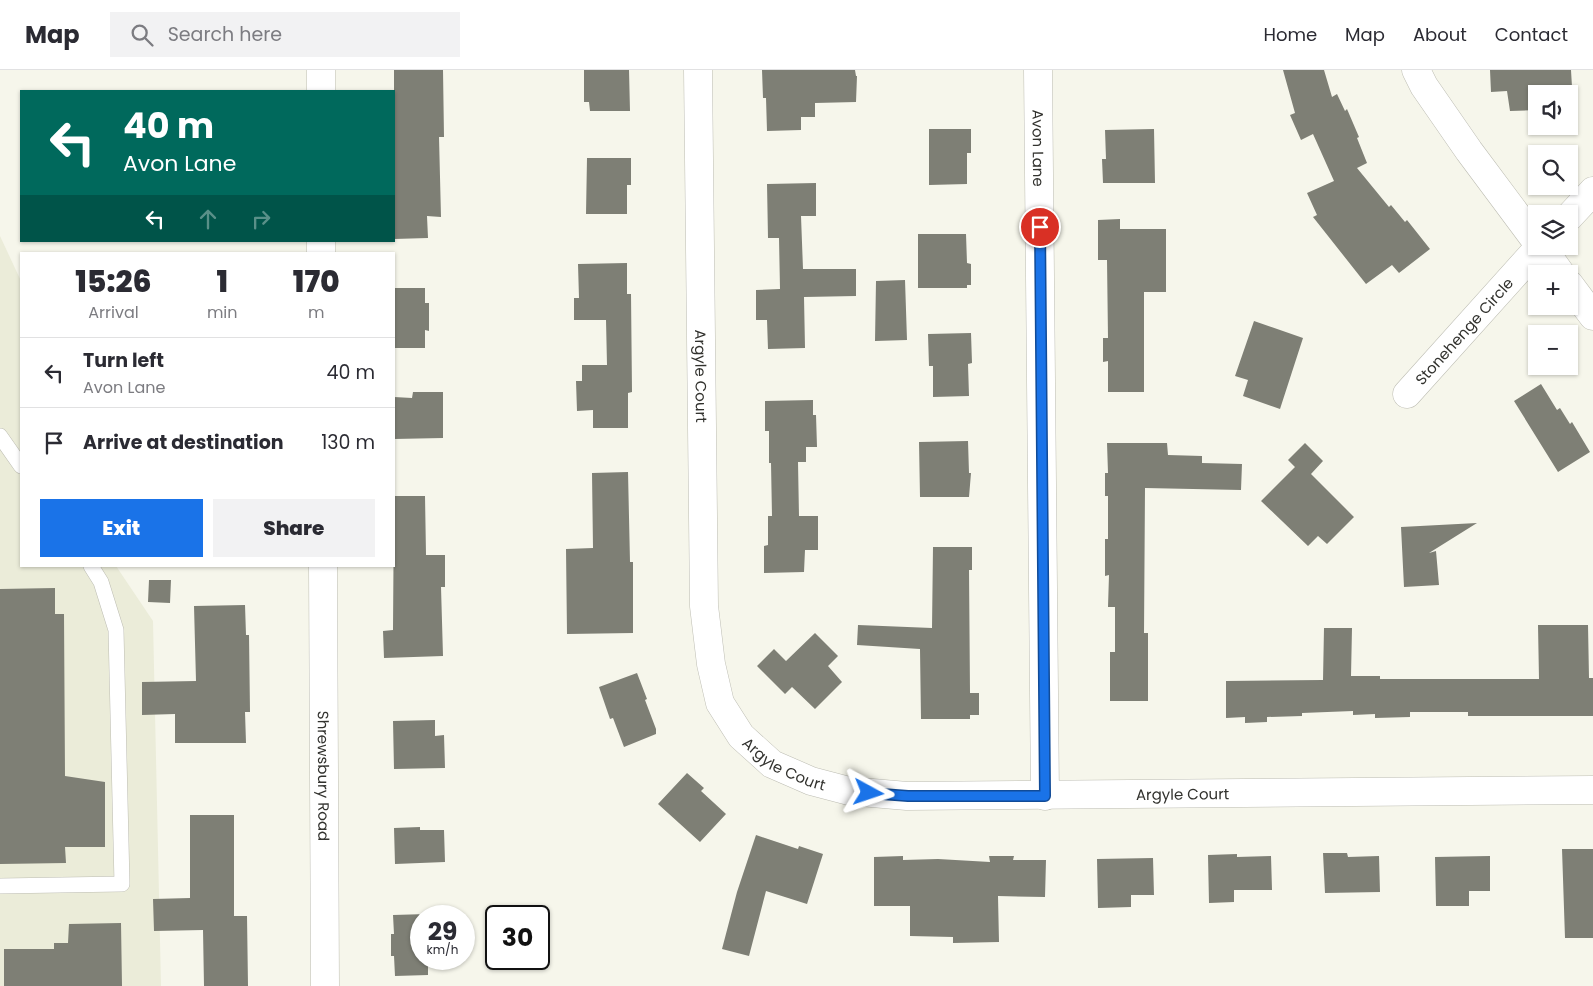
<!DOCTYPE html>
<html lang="en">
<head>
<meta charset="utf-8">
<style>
	body { margin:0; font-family:Poppins,sans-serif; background:#f2f2f3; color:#2b2b33; height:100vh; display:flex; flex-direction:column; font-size:19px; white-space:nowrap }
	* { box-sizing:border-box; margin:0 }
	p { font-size:16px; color:#7c7c81 }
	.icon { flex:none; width:28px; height:28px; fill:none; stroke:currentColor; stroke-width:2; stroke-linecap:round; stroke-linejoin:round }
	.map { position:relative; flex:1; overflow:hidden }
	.details { position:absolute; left:20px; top:182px; width:375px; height:315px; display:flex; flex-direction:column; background:#fff; border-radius:0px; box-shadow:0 1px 4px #0004 }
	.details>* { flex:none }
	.banner { position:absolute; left:20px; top:20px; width:375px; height:152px; border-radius:0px; box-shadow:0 1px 4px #0004; background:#00695c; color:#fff; overflow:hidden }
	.buttons { position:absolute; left:1528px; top:15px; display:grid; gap:10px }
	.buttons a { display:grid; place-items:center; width:50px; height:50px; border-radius:0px; background:#fff; box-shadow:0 1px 4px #0004; font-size:25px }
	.speed { position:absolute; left:410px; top:835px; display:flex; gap:10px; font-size:25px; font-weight:700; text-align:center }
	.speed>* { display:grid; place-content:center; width:65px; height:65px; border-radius:50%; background:#fff; box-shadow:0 1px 4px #0004; line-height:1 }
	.speed small { font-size:12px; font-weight:400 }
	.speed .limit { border:2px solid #111; border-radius:8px; background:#fff; color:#111 }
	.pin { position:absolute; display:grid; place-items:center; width:42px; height:42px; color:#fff; margin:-21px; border:2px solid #fff; border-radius:50%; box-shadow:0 1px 5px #0007 }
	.me { position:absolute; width:55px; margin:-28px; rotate:95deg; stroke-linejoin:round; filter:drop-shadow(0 0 4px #0008) }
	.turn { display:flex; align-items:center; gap:18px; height:105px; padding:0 20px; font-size:22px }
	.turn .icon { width:65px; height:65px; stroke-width:2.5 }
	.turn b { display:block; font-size:35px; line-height:42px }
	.lanes { display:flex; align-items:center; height:48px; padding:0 20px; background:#0003; justify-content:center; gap:25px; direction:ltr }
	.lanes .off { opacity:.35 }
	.eta { display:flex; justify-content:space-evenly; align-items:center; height:85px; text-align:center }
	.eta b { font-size:30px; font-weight:800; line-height:35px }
	.action { display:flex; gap:10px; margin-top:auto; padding:10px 20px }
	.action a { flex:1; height:58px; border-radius:0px; background:#1a73e8; color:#fff; font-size:20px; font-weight:800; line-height:58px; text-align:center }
	.action a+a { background:#f2f2f3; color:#2b2b33 }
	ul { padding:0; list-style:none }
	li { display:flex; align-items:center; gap:15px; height:70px; padding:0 20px; border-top:1px solid #e1e1e2 }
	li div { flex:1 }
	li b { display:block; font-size:19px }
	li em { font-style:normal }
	header { display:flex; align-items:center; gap:30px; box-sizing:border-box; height:70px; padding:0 25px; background:#fff; border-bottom:1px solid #e1e1e2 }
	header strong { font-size:24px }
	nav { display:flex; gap:28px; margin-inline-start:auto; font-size:18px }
	.search { width:350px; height:45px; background:#f2f2f3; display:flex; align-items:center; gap:12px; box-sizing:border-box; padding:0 18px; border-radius:0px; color:#7c7c81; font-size:19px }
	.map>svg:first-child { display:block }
</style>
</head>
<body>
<header>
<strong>Map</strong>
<div class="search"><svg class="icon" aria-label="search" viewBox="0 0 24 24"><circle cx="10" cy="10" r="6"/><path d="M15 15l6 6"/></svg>Search here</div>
<nav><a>Home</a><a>Map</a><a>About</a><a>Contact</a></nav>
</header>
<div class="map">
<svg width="1593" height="916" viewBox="0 0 1593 916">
	<rect width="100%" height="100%" fill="#f6f6eb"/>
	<path fill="#ebecd9" d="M0 166 21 211V496H116L153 551 161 916H0Z"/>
	<path fill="#7e7f75" d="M394 0H443L444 67H439L441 147 427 146 428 168 394 169Z
		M584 0H629L630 41H590L589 32H584Z
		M762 0H855L856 6H857L856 32 815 33V47H801V60L767 61 766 28H763Z
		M1283 0H1324L1332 27 1337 24 1345 41 1347 39 1359 67 1357 68 1367 93 1357 98 1389 137 1391 135 1405 152 1407 150 1430 179 1399 203 1392 195 1366 214 1313 147 1317 145 1307 123 1334 111 1313 64 1301 70 1290 45 1295 43Z
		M1490 0H1571L1573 34H1569V24H1536V40L1510 41 1507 21 1491 22Z
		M929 59H971V83H967V114L929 115Z
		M1154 59 1155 113H1103L1102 89H1106L1105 60Z
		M587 88H631V115H627V144H586Z
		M816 113V146H801L803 199H856V226L804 227 805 278 768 279 767 250H756V220L780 219 779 168H768L767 114Z
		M1120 149V159H1166V222H1144V322H1108V291L1103 292V268H1108L1107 190H1098V150Z
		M918 164H966L967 193 971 194V215H967V218H918Z
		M627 193V224H631L632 322 628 323V358H593V340L577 341 576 311H582V295H607L606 250H574V228H579L578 194Z
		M905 210 907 270 875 271 876 211Z
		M394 218H425V233H429V261L425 260V278H394Z
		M1254 251 1303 268 1280 339 1243 326 1248 310 1235 306Z
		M971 263 972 293 968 294 969 326 933 327V296H929L928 264Z
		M1541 314 1557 340 1560 338 1570 354 1572 352 1590 382 1558 402 1514 331Z
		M413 322H443V368L394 369V327L412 328Z
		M813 330V345H816L817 377H806V392H798L799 446H818V480H805L804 502 764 503V476L768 475V446H772L771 393H769V361H765V331Z
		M968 371 969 403H971L969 427H920L919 372Z
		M1107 373H1167L1168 385 1202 386V393L1242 394 1241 420 1145 418 1144 563H1148V631H1110V582H1115V537H1108L1109 505 1105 506V469H1108V426H1105V403H1108Z
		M1305 373 1323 391 1311 404 1354 447 1327 474 1318 466 1308 476 1261 431 1295 397 1288 390Z
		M628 402 630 492H633V563L567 564 566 479 593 478 592 403Z
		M394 426H425L426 485H445V517H441L443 586 384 588 383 561 393 560Z
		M1477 453 1429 483 1436 481 1439 515 1404 517 1401 457Z
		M933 477H972V500H969L970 623H979V645H970V649H921L920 579 857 575 858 555 932 558Z
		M149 510H171L170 533 148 532Z
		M55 518V544H64L65 706 105 712V777H65L66 793 0 794V519Z
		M245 535 246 565H249L250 642H245L246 673H175V644L142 645V612L196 611 194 536Z
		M1538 555H1588L1589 608H1593V646H1468V642H1410V647L1375 648V644L1353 645V641L1302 643V646L1267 647V652L1245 653V647L1226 648V611L1323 610 1324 558H1352L1351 606H1380V609H1539Z
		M815 563 838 586 828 596 842 612 815 639 792 617 785 624 757 596 774 579 786 591Z
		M637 603 647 629 645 630 656 659V664L624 677 613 648 610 649 599 617Z
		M435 650V666L444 665 445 698 394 699 393 651Z
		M687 703 704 718 701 721 726 744 700 772 658 734Z
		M190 745H234V846H247L248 916H204L203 860 154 861 153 829 190 828Z
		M420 757V760H444L445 792 395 794 394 758Z
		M756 765 798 779 799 776 823 784 807 834 766 821 749 886 722 879 737 822Z
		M1562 779H1593V868H1565Z
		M1323 783H1347L1348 787 1379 786 1380 822 1325 823Z
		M1237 784V787L1271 786 1272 820H1234V832L1209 833 1208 785Z
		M903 786V790L938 789 990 792 989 786H1014L1013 790H1046L1045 827 998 826 999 872 953 873V867L910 866V836H874V787Z
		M1490 786V821H1469V836H1436L1435 787Z
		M1153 788 1154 825H1131V837L1098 838 1097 789Z
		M427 844V846H421V889H428V905L395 906 394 886H391V864H394L393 845Z
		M121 853 122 916H4V879H54V873H68L69 854Z"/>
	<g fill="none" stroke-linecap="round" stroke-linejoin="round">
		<defs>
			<path id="service" d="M0 366 21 396
				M0 816 122 814 116 560 101 512 91 496"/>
			<g id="minor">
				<path d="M321 0V21"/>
				<path id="s1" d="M698 0 704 536 711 594 720 633 741 666 772 694 811 711 849 721 907 726 1593 720"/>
				<path id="s2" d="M1038 0 1045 726"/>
				<path d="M1416 0 1424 16 1469 81 1536 171"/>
				<path d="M1569 147 1593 121"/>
				<path d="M321 171V184"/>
				<path d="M1541 176 1561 204"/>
				<path d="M1569 214 1593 246"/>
				<path id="s3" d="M1407 324 1540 176"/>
				<path id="s4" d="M323 496 325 916"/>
			</g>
		</defs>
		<use href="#service" stroke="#bdbdb3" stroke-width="16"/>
		<use href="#minor" stroke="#bdbdb3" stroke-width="29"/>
		<use href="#service" stroke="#fff" stroke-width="15"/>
		<use href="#minor" stroke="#fff" stroke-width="28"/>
	</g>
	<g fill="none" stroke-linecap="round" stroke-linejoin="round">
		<defs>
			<path id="route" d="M869 723 908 726H1045L1040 157"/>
		</defs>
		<use href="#route" stroke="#114b97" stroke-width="12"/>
		<use href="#route" stroke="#1a73e8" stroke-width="9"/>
	</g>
	<g text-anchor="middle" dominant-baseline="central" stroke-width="5" stroke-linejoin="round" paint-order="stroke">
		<g font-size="15" fill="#32322e" stroke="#fff">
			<text stroke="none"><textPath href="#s2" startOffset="78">Avon Lane</textPath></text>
			<text stroke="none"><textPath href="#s3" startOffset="85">Stonehenge Circle</textPath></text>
			<text stroke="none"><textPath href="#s1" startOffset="306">Argyle Court</textPath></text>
			<text stroke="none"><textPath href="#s1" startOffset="726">Argyle Court</textPath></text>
			<text stroke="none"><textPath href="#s4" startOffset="210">Shrewsbury Road</textPath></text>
			<text stroke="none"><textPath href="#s1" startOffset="1131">Argyle Court</textPath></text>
		</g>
	</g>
</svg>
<div class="buttons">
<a><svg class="icon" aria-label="sound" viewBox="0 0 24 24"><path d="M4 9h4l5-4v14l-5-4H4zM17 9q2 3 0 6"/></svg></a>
<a><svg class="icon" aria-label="search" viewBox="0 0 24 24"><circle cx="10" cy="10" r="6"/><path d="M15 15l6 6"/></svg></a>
<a><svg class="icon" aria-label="layers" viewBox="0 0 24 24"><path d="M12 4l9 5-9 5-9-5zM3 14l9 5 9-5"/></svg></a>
<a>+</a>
<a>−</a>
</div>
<div class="speed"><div>29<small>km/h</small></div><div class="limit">30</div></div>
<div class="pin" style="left:1040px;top:157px;background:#d93025"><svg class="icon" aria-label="arrive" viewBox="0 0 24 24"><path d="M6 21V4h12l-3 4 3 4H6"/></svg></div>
<svg class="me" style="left:869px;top:723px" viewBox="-20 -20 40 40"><path d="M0-17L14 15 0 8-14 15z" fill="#1a73e8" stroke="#fff" stroke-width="4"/></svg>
<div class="banner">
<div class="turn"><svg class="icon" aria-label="left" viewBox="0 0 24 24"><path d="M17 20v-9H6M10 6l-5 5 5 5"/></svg><div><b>40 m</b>Avon Lane</div></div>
<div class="lanes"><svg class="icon" aria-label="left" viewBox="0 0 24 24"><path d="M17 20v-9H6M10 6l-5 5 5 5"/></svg><svg class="icon off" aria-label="ahead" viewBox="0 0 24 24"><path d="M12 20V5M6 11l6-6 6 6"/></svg><svg class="icon off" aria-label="right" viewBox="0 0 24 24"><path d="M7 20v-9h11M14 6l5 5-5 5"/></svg></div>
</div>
<section class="details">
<div class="eta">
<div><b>15:26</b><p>Arrival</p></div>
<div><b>1</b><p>min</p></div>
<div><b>170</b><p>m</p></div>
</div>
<ul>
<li><svg class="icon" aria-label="left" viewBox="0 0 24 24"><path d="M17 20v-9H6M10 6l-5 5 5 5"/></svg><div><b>Turn left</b><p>Avon Lane</p></div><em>40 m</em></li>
<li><svg class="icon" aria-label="arrive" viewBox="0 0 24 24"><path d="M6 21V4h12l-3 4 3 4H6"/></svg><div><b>Arrive at destination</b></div><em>130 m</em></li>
</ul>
<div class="action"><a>Exit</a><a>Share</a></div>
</section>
</div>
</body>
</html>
